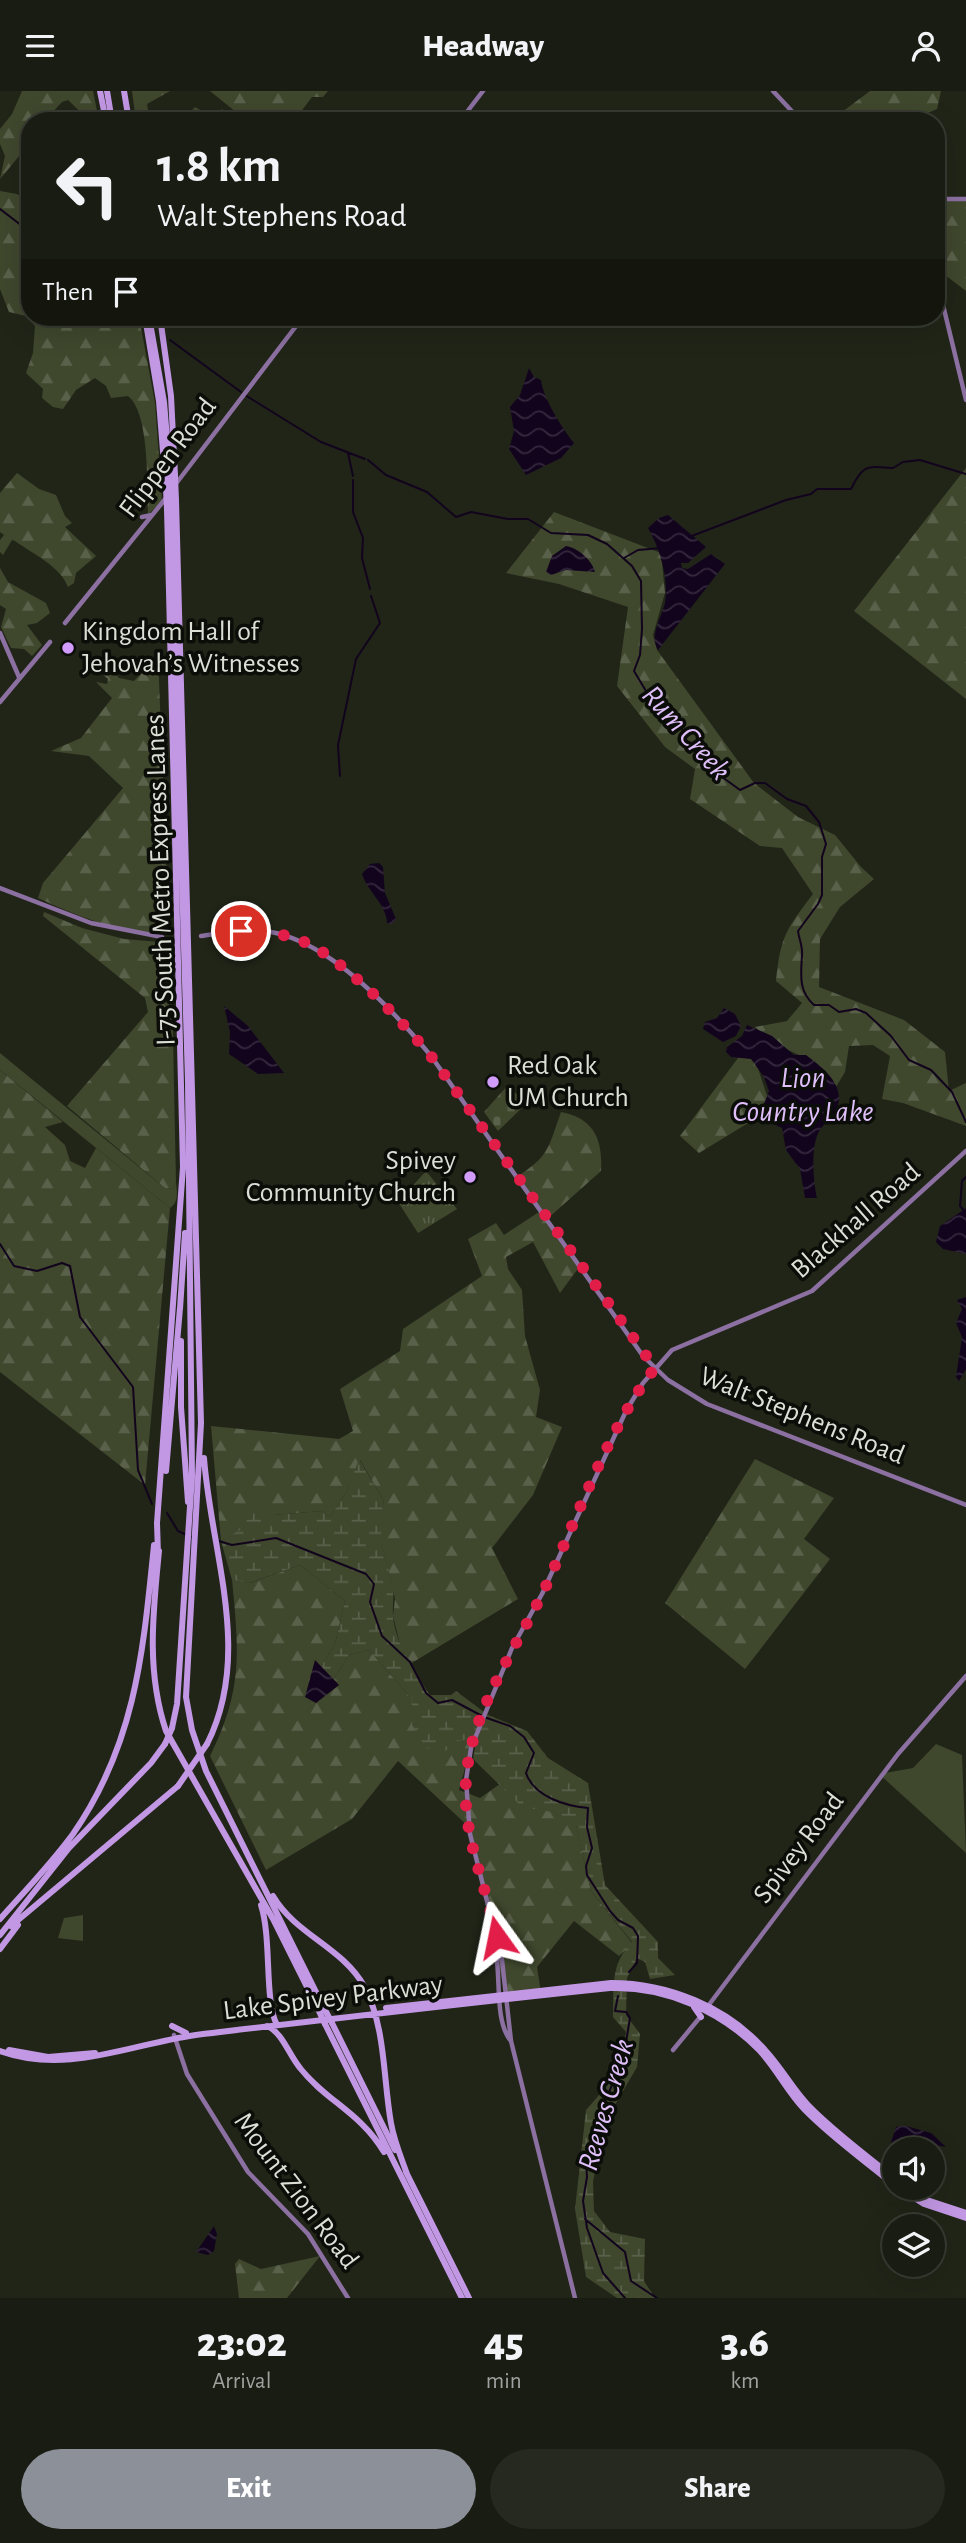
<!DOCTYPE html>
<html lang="en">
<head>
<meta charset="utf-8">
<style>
	body { margin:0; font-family:"Alegreya Sans",sans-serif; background:#262920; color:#f1f3f6; height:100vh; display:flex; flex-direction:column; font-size:26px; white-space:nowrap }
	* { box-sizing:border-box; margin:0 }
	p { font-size:23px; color:#9fa19f }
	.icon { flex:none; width:38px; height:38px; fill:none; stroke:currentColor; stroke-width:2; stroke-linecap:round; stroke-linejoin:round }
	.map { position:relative; height:2207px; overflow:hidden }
	.panel { display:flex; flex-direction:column; background:#191c12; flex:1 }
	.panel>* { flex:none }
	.top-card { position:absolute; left:21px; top:21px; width:924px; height:214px; border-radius:28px; box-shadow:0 7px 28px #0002,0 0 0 2px #373a32; background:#191c12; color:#f1f3f6; overflow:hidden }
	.fabs { position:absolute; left:882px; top:2046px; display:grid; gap:14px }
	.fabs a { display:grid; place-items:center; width:63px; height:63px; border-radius:50%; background:#191c12; box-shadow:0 7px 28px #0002,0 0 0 2px #373a32; font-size:35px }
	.pin { position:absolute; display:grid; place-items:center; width:60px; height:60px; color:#fff; margin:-30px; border:4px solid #fff; border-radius:50%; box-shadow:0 2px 7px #0007 }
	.me { position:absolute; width:77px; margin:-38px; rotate:348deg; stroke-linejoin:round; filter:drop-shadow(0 0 5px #0008) }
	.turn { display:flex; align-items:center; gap:24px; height:147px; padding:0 21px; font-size:32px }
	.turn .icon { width:91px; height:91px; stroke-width:2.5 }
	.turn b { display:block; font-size:49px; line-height:60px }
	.then { display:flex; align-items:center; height:66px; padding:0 21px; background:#0003; gap:14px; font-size:26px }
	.eta { display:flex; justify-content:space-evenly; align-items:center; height:119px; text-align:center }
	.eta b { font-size:42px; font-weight:800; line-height:49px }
	.primary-button { display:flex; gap:14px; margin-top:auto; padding:14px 21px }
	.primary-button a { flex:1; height:80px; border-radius:42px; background:#8c9099; color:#fff; font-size:28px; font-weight:800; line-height:80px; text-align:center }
	.primary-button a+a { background:#262920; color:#f1f3f6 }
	header { display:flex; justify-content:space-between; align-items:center; height:91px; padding:0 21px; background:#191c12; font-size:32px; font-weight:800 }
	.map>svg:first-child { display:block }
</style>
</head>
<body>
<header><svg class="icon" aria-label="menu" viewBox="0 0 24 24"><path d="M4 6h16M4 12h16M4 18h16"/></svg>Headway<svg class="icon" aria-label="person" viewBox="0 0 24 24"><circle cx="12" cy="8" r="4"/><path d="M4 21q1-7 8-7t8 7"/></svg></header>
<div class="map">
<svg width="966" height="2207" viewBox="0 0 966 2207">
	<defs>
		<pattern id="forest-firs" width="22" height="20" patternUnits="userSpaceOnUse" patternTransform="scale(1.75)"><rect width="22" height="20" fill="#3f472d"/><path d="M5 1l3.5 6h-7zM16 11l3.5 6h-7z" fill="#5a614b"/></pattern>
		<pattern id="wetland-marsh" width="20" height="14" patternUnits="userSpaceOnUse" patternTransform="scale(1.75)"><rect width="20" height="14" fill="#3f472d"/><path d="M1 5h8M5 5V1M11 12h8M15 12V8" fill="none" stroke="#5a614b"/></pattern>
		<pattern id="cemetery-stones" width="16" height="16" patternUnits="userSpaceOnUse" patternTransform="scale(1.75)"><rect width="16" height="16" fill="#3f472d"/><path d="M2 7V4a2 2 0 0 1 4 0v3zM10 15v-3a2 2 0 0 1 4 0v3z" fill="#5a614b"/></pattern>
		<pattern id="park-tufts" width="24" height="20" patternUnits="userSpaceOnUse" patternTransform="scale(1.75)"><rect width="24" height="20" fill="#3f472d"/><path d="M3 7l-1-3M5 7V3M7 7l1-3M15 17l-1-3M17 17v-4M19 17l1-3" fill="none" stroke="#5a614b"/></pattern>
		<pattern id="water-waves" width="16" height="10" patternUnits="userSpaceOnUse" patternTransform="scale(1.75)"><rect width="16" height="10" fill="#12041d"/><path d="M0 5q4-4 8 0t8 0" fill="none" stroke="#34283d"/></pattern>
	</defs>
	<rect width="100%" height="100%" fill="#212518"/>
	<path fill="#3f472d" d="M0 962 166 1098 173 1097 176 1091C177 1101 179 1111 170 1117L0 979Z
		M936 1653 962 1664 966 1762 879 1683 913 1677Z
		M83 1824V1850L58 1847 64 1827Z"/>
	<path fill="url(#forest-firs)" d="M22 0H93L99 30H90L68 9 62 11 44 30H30V52L0 88 5 65 0 53V38L12 23Z
		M132 0H170L147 13 150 30H136Z
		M210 0H328L323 6H312L294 30H247Z
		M870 0H941L937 18 909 30H830Z
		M195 16 214 27 222 18 236 30H193L190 21Z
		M0 100 17 103 30 111V226H139L155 312 162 410 148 424C147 396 150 322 128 305L111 307 106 295 95 287 76 299 63 318 53 316 42 307 43 298 26 282 33 262 35 235 26 225 9 221 0 198Z
		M936 107H966V200L936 177Z
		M966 377V608L854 520Z
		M17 382 39 398 56 404 65 425 72 432 65 436 96 465 76 482 74 492 68 496C60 475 33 463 15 450L12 449 3 464 0 461V449L4 444 0 441V402Z
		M554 421 661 462 665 502 653 544 657 559 754 692 798 726 835 744 861 776 874 788 840 816 820 848 819 896 904 929 945 961 949 1000 966 992V1035L903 1012 882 1008 890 965 873 954 849 955 845 981 834 999 799 964 775 953 755 936 787 930 802 912 776 890C780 846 787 837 813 803L782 757 760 755 690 708 695 678 665 656 617 595 628 516 559 493 506 482Z
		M0 477 8 491 46 512 50 522 37 532 27 534 42 554 32 565 24 558 11 557 1 536 6 518 0 514Z
		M158 564 169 841C125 845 77 825 38 807L43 792 123 697 89 665 51 660 81 647 112 607 96 591 107 593 108 588 95 577 98 570 110 575 119 587 134 590Z
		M44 821 82 837 124 848 171 852 176 1091 173 1097 166 1098 67 1015 148 921 145 907 43 825Z
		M741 963 755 968 768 1008 754 1021 758 1026 699 1062 680 1045Z
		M0 979 63 1031 45 1036 65 1054 70 1070 85 1077 96 1057 170 1117 145 1394 0 1281Z
		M561 1021C594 1027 603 1049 601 1080L546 1129 580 1175 560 1202 533 1151 506 1166 508 1178 522 1199 525 1245 540 1299 536 1326 562 1336 533 1404 492 1457 518 1508 410 1573 401 1557 393 1525 395 1508 378 1436 384 1410 360 1369 347 1400 330 1426 322 1420 273 1424 221 1450 211 1335 339 1348 353 1340 340 1298 400 1260 403 1238 482 1185 468 1148 496 1132 504 1144 539 1121 515 1087C550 1065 548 1057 561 1021Z
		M755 1368 834 1407 804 1448 830 1468 745 1578 665 1512Z
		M300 1474 345 1510 335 1553 322 1574 335 1586 349 1564 369 1559 412 1608V1626L473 1648 459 1699 480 1707 500 1693 567 1717 576 1734 591 1800 632 1852 619 1865 574 1830 537 1876 541 1902 506 1907 468 1735 398 1670 352 1728 266 1779 210 1665C243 1599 239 1560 232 1489L250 1492Z
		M320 2165 287 2207H239L235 2173 239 2168 261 2178Z"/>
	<path fill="url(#wetland-marsh)" d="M359 1368 384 1410C376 1446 385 1459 392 1494 395 1506 392 1515 393 1526 397 1556 414 1580 430 1604H451L456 1600 488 1624 527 1640 548 1667 588 1692 605 1794 658 1851V1867L675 1884 650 1888 645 1871 637 1867 627 1887 626 1924 640 1943 637 1976 608 2026 593 2090 594 2120 610 2141 645 2148 644 2190 655 2207H617L586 2186 575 2118 586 2019 607 1995 620 1973 626 1941 613 1926C614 1896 610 1873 632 1851L591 1800 576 1735 558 1722 522 1716 473 1668 476 1651 473 1648 457 1650 444 1661 425 1656 411 1632 412 1608 369 1559 349 1564 335 1586 340 1594 312 1613 306 1603 312 1570 322 1574 335 1553 345 1510 300 1474 249 1492 232 1489 221 1450 240 1439 247 1411 273 1424 322 1420 330 1426 347 1400Z"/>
	<path fill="url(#cemetery-stones)" d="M508 994 526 1013 498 1040 484 1021Z"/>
	<path fill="url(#park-tufts)" d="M426 1080 457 1118 418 1142 398 1111Z"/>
	<path fill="url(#water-waves)" d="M529 277 534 286 541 289C543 307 562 337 574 352L561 367 526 384 509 358 514 340 510 316 520 304Z
		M668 424 706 456 688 472H681L682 477 688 478 711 463 725 473 658 559C649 544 661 528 665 512 669 487 660 458 648 437L659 427Z
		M566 455C578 457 592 469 595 481L566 479 551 484 546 481 552 465Z
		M379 772 383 776 385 802 396 828 391 833 387 832C387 814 367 800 362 783L370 773Z
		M224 915 248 935 284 982 258 983 229 963 230 941Z
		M724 917 735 923 741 935 736 945 723 951 703 938 705 931 717 927Z
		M747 934 772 945 794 964H806C823 977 849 996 835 1021 830 1029 822 1034 818 1042 811 1059 813 1090 817 1107H805L800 1078 786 1059 782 1037 759 1026 769 1000 764 986 751 968 731 966 726 961 727 956 742 945Z
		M966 1117V1163L943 1158 936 1151 940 1135Z
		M966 1206V1278L959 1290 956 1286 962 1246 956 1232 962 1218 957 1209Z
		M315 1569 339 1594 316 1612 305 1606Z
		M906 2035 931 2042 946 2056C928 2051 908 2059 891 2051L896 2036Z
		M214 2135 217 2143 214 2160 208 2164 196 2161Z"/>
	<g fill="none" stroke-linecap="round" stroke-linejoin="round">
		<path stroke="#12041d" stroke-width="2" d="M0 118 30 141
			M170 249 241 301
			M245 304 321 351 365 368
			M348 362 353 385
			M368 369 386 384 427 401 456 426 471 421 508 428H528L551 442 588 444 607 453 632 475 641 490 642 538 640 564 634 580 646 600 679 629 686 649 707 675 740 699 755 692H765L787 708 806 715 819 731 826 753 822 766V804L818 813 798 840C799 848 803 856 802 864 801 883 798 900 814 914H829L839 921 856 918 866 922 891 945 909 969 931 979 952 1001 966 1031
			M353 389V421L363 447 362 467 370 498
			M689 446 786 409 811 403 817 398H851C863 373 867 375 893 377L903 371 920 369 966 383
			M624 467 638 459 661 457
			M340 685 338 654 356 568 380 532 371 505
			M966 1086 962 1090 960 1115 966 1122
			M0 1153 14 1175 37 1180 62 1172 70 1175 80 1226 133 1296 138 1379 152 1413
			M167 1422 178 1440 191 1446
			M219 1450 232 1454 276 1447 366 1483 374 1493 370 1511 382 1545 410 1571 426 1602 438 1612 452 1609 484 1626 510 1635 524 1646 534 1662 526 1682C534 1706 566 1715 588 1717L587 1736 592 1757 586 1775 587 1784 610 1820 618 1829 633 1837 638 1845 637 1872 629 1881
			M618 1905 615 1920 626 1921 630 1927 624 1963 608 2004 600 2015 594 2051 586 2070 587 2086 583 2110 587 2137 603 2182 625 2207
			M585 2128 625 2161 631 2190 657 2207"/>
		<path stroke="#8b70a1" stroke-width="4.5" d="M773 0 801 30
			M460 30 483 0
			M936 108H966
			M936 185 966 309
			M175 394 303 226
			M142 426 152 424
			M65 532 166 407
			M0 542 19 586
			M0 611 50 551
			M0 797 91 832 162 846
			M201 845C224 842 248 837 271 841 331 852 393 919 431 965L643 1265 668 1289 707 1313 966 1414
			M499 1863 497 1871C500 1894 496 1930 510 1949
			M708 1915 898 1663 966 1585
			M174 1944 187 1983 248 2081 308 2143 348 2207
			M673 1959 701 1925
			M575 2207 511 1950 502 1869 470 1743 466 1689 471 1657 512 1557 542 1503 626 1320 643 1292 672 1259 812 1200 966 1060"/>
		<path stroke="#c297e4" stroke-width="6" d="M100 0 106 30
			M107 0 112 30
			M124 0 129 30
			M145 226 159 310 166 398
			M149 226 164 311 170 384
			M160 226 171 305 175 385
			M176 409 201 1332 186 1606 192 1639 206 1680 324 1917
			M171 414 188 991 192 1385 177 1613 172 1637
			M180 1218 185 1142
			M181 1250V1316L188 1411
			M204 1367C211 1462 253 1562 207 1653
			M166 1380 180 1217
			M159 1460C153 1522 146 1580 166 1640L273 1828 318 1918
			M158 1463 157 1432 183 1076 167 418
			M273 1805C296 1844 342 1856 364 1895 386 1936 383 1988 391 2032 394 2050 401 2066 407 2083
			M261 1814C272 1848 264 1910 277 1934
			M0 1828C25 1800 51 1773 73 1743 136 1652 143 1561 154 1454
			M11 1835 178 1695
			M0 1844 69 1757 151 1672 165 1653
			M0 1858 18 1834
			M694 1916 701 1926
			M386 1917 611 1892C668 1892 727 1916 765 1959 781 1976 792 1997 808 2014 834 2041 865 2063 894 2087
			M332 1932 395 2059
			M325 1933 462 2207
			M172 1935 186 1942
			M267 1935C282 1941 289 1964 300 1977 326 2010 360 2021 384 2061
			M9 1959 48 1966 95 1962
			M0 1960C70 1985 134 1951 203 1943 339 1927 474 1911 610 1897 665 1895 721 1920 759 1959 776 1977 787 2000 804 2018 831 2046 864 2069 894 2094
			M406 2081 469 2207
			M897 2096 924 2113 966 2127
			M906 2096 927 2109 966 2122"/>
		<path stroke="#c297e4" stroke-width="6" d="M175 385 176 409
			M170 389 171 414
			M166 398 167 418
			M165 1653 172 1637
			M178 1695 207 1653
			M324 1917 332 1932
			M318 1918 325 1933"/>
	</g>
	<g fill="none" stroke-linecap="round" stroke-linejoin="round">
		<path stroke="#e11d48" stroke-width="12" stroke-dasharray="0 21.6" d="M241 840C262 840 280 842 300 849 342 866 401 929 431 965L655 1277C610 1334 577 1427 546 1495 517 1557 470 1620 466 1690 462 1743 486 1795 497 1846"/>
	</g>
	<g fill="#d29cfd" stroke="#0b0d08" stroke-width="2.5">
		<circle cx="68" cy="557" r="7"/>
		<circle cx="493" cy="991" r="7"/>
		<circle cx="470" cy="1086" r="7"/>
	</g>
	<g text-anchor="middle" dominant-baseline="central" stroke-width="7" stroke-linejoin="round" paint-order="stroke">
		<g font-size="28" fill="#dcdfd6" stroke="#0b0d08">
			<text transform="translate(168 367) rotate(-53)">Flippen Road</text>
			<text transform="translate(161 789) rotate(-92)">I-75 South Metro Express Lanes</text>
			<text transform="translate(856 1130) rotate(-41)">Blackhall Road</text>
			<text transform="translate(802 1325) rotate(22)">Walt Stephens Road</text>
			<text transform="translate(799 1757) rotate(-53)">Spivey Road</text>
			<text transform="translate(333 1907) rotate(-7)">Lake Spivey Parkway</text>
			<text transform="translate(296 2100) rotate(53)">Mount Zion Road</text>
		</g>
		<g font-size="28" fill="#dcdfd6" stroke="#0b0d08" text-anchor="start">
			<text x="82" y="541">Kingdom Hall of<tspan x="82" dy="32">Jehovah’s Witnesses</tspan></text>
			<text x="507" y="975">Red Oak<tspan x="507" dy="32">UM Church</tspan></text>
			<text x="456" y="1070" text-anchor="end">Spivey<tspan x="456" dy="32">Community Church</tspan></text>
		</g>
		<g font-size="30" font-style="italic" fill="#dfbff9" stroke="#0b0d08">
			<text transform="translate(686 642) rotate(48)">Rum Creek</text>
			<text x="803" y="987">Lion<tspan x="803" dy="34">Country Lake</tspan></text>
			<text transform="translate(606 2014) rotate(-74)">Reeves Creek</text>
		</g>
	</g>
</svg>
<div class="fabs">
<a><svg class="icon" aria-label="sound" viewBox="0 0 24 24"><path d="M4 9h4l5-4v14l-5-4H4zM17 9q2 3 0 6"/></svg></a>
<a><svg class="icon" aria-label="layers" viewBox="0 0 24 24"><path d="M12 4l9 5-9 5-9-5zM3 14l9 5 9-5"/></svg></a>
</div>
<div class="pin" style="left:241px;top:840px;background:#d93025"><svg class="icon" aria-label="arrive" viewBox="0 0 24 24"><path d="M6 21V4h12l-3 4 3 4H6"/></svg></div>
<svg class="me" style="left:497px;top:1846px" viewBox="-20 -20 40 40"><path d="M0-17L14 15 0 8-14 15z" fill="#e11d48" stroke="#fff" stroke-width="4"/></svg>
<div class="top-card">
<div class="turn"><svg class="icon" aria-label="left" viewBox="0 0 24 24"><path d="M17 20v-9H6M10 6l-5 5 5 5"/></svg><div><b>1.8 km</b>Walt Stephens Road</div></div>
<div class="then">Then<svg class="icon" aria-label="arrive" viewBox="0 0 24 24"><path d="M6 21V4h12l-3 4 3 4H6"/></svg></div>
</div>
</div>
<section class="panel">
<div class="eta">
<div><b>23:02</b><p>Arrival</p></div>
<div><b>45</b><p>min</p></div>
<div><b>3.6</b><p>km</p></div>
</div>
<div class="primary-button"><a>Exit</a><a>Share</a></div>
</section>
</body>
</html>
